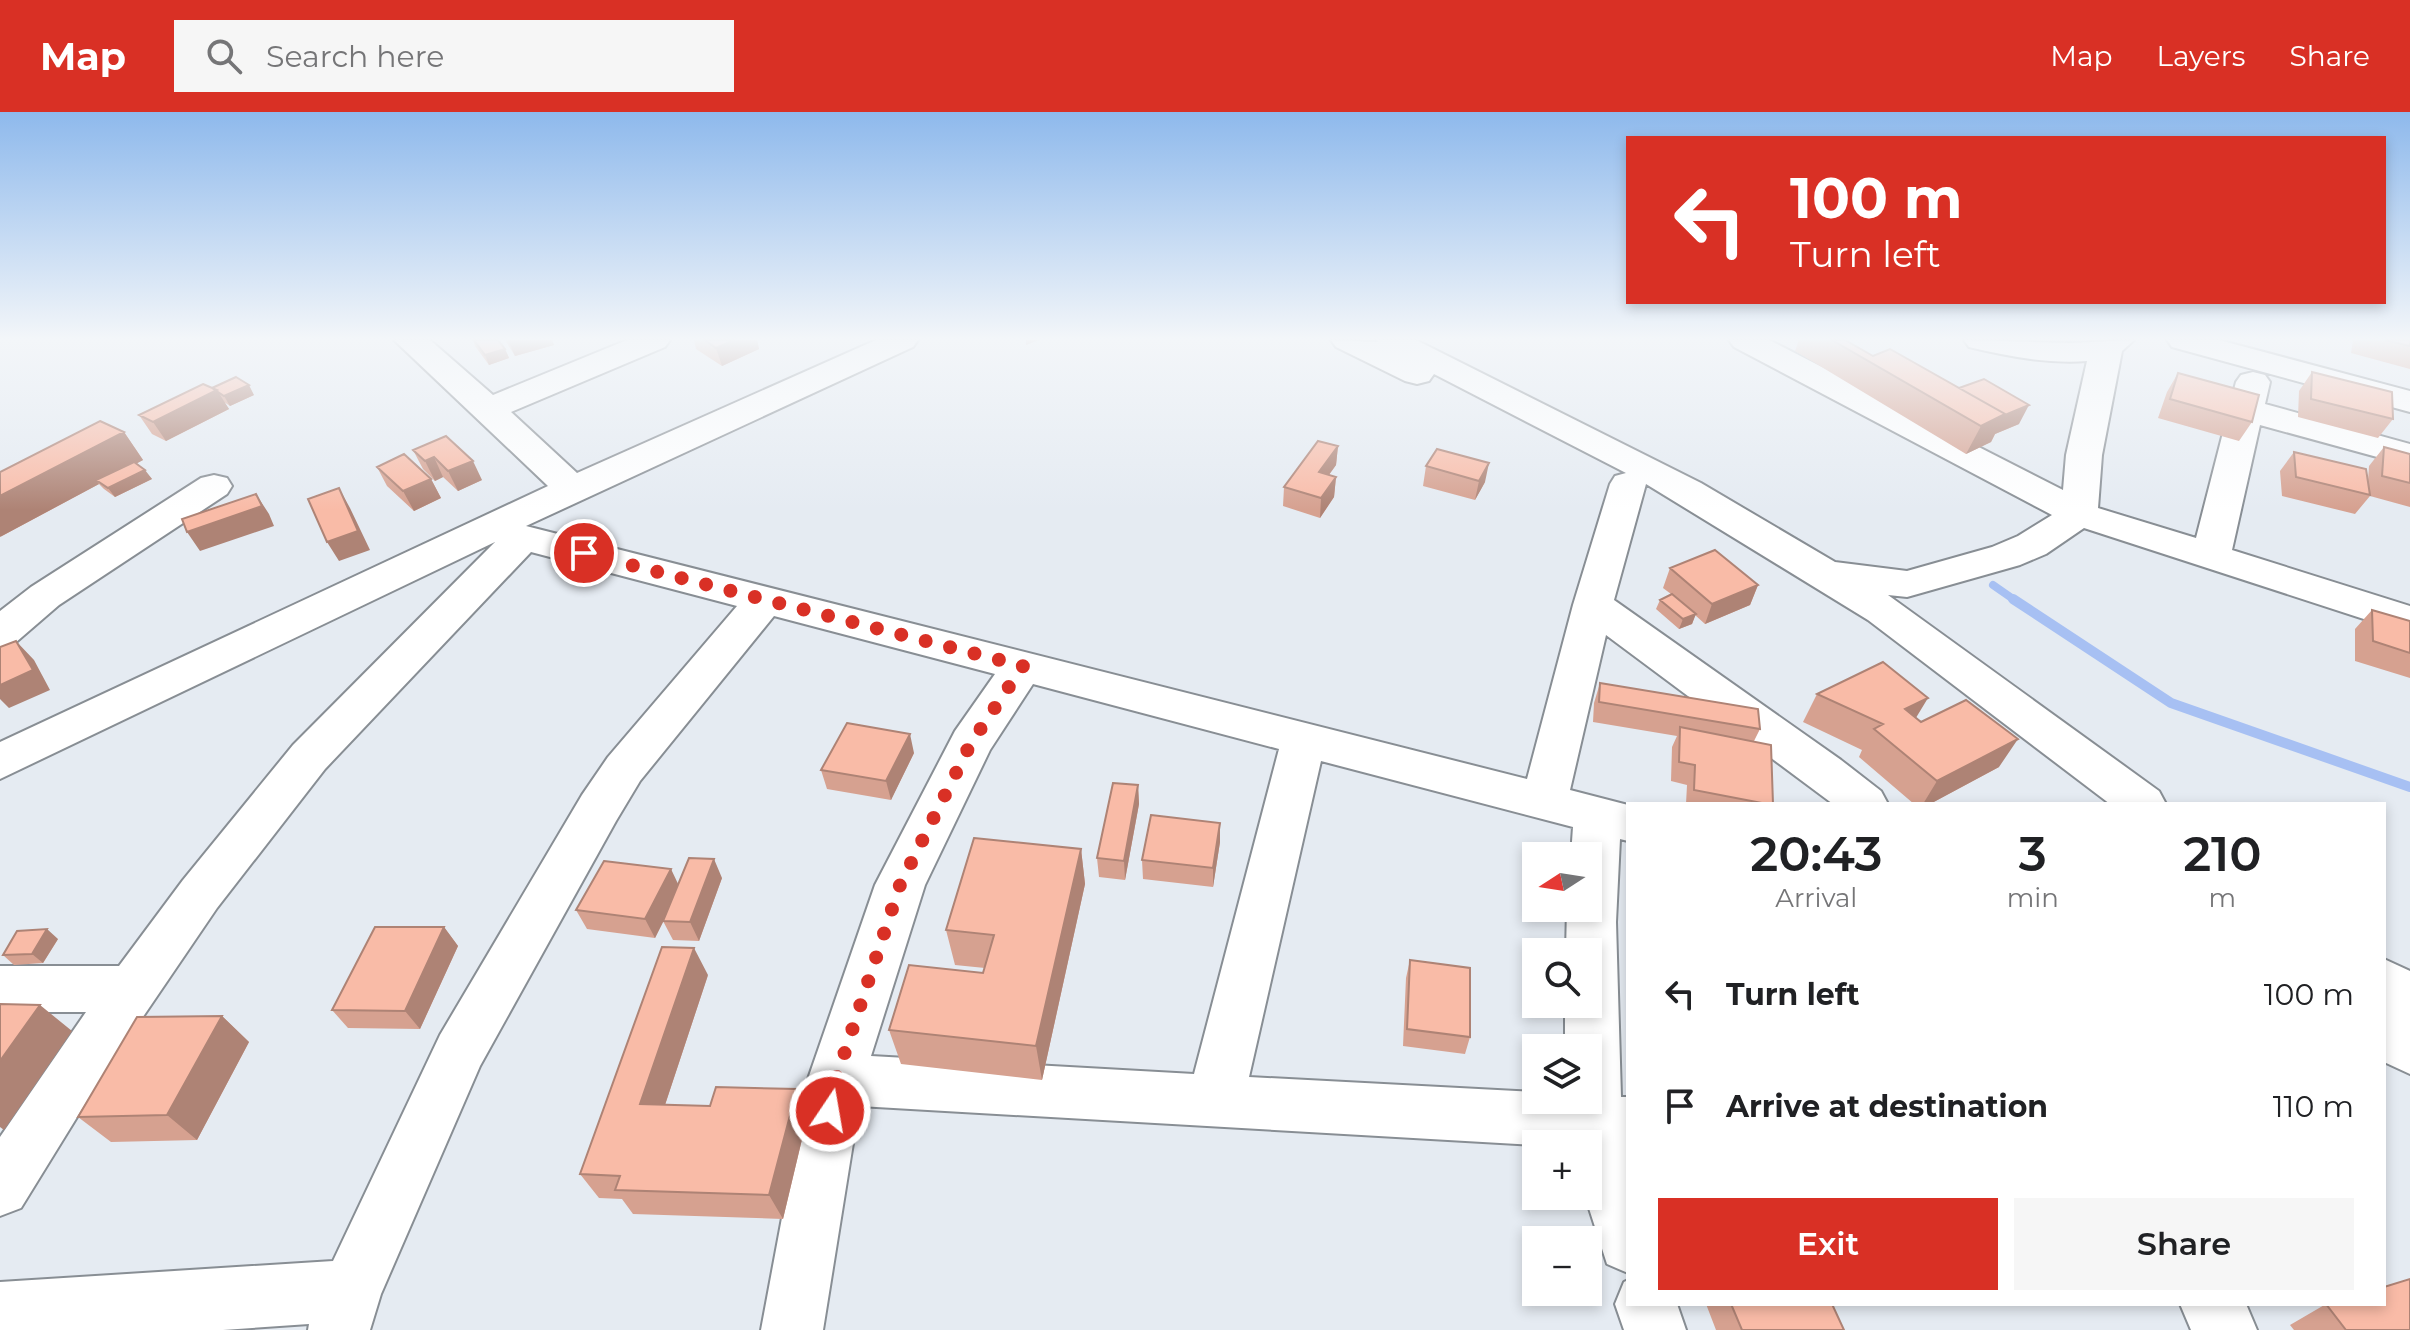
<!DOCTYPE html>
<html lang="en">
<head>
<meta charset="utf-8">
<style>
	body { margin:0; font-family:Montserrat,sans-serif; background:#f6f6f6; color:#202124; height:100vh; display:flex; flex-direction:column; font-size:30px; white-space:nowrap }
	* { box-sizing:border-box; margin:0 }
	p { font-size:26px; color:#757577 }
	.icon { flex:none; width:44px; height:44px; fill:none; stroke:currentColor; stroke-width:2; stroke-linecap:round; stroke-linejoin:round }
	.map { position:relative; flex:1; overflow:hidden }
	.details { position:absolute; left:1626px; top:690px; width:760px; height:504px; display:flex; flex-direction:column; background:#fff; border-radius:0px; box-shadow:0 4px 12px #0003 }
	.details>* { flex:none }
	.banner { position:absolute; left:1626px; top:24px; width:760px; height:168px; border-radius:0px; box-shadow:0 4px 12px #0003; background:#d93025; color:#fff; overflow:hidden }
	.needle { width:52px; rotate:258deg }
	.fabs { position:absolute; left:1522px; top:730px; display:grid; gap:16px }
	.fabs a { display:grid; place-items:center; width:80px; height:80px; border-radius:0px; background:#fff; box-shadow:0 4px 12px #0003; font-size:40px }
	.pin { position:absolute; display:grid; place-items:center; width:68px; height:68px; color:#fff; margin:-34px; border:4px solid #fff; border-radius:50%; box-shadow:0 2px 8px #0007 }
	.me { position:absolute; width:88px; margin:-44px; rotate:12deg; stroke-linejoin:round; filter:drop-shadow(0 0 6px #0008) }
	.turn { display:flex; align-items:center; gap:28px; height:168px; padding:0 32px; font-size:36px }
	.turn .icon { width:104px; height:104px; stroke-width:2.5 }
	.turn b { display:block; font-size:56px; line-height:68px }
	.eta { display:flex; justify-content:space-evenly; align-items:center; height:136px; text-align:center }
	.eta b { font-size:48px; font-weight:600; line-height:56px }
	.primary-button { display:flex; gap:16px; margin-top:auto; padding:16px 32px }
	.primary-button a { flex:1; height:92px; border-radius:0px; background:#d93025; color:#fff; font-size:32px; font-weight:600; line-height:92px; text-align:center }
	.primary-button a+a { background:#f6f6f6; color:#202124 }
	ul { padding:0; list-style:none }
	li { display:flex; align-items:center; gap:24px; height:112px; padding:0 32px }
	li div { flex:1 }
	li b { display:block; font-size:30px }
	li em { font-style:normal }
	header { display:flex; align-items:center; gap:48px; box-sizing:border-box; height:112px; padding:0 40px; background:#d93025; color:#fff }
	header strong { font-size:38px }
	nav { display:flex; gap:44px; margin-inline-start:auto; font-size:28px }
	.search { width:560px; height:72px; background:#f6f6f6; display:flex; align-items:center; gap:20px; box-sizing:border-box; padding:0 28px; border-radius:0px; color:#757577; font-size:30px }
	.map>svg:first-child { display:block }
</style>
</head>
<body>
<header>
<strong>Map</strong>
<div class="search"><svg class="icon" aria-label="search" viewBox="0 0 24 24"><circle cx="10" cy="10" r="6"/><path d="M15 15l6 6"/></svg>Search here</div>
<nav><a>Map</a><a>Layers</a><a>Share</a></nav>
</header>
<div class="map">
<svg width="2410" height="1218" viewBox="0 0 2410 1218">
	<rect width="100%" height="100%" fill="#e5ebf2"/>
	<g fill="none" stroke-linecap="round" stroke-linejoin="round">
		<path stroke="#a7c0f3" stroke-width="8" d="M1993 473 2016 489"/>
		<path stroke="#a7c0f3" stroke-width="10" d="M2013 487 2171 591 2410 675"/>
		<defs>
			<path id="minor" d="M394 228H430L493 283 627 228H670L665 235 511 300 577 361 876 228H918L913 235 526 414 1527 667 1573 493 1610 372 1615 364 1626 361 1434 262 1429 269 1417 272 1405 269 1336 235 1331 228 1378 230 1376 228H1416L1701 371 1835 450 1907 459 1992 435 2018 424 2052 403 1734 235 1729 228H1769L2063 378 2066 343 2087 249C2047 252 2007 244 1969 235L1964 228 2070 231 2134 228 2122 239 2102 343 2098 396 2196 426 2236 270 2241 263 2253 260 2265 263 2270 270 2265 292 2410 332V354L2260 313 2232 438 2410 494V522L2084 416 2046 442 2020 453 1907 485 1888 483 2159 679 2166 692H2110L1868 508 1646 372 1614 488 1841 648 1881 679 1888 692H1833L1606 523 1570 678 1628 693V729L1620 727 1616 810 1621 985H1628V1161L1607 1152 1585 1084H1588V1032L1536 1033 859 994 823 1218H761L808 967 875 773 955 619 995 562 774 504 640 669 616 709 480 954 381 1182 370 1218H308L309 1212 223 1218H0V1170L333 1149 440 923 582 683 608 645 737 494 531 440 325 657 217 796 98 971 21 1096 0 1104V1025L86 900H0V854H119L183 768 293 633 495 430 0 667V630L548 374ZM1033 572 1279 637 1194 962 871 944 925 773 990 638ZM1321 649 1573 715 1571 744H1588V796H1567L1566 840H1588V892H1565V936H1588V988H1536V980L1249 965Z
				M2167 228H2219L2410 279V300L2172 235Z
				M214 363 227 366 232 374 227 382 59 493 15 531 0 535V499L31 475 201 366Z
				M2384 847 2410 859V962L2384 950Z
				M1628 1168V1192H1677L1686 1218H1624L1615 1192 1624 1170Z
				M2180 1192H2246L2257 1218H2191Z"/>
		</defs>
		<use href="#minor" stroke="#888e94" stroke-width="4"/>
		<use href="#minor" fill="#fff" fill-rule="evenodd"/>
	</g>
	<path fill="#d6a190" d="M473 228H498L505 237 509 246 489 253 475 234Z
		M505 228H552L554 233 515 244Z
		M694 228H757L759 237 722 254 696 237Z
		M1799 228H1845L1873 244 2019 312 1995 322 1991 330 1966 342 1795 239Z
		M2353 228H2410V257L2351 241Z
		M2312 260 2393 307 2378 326 2298 305 2299 279Z
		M2178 261 2252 310 2239 329 2158 306 2167 280Z
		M212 276 254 283 230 294 224 290 229 297 166 329 152 322 139 303Z
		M124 320 143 348 137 351 152 367 115 385 104 377 99 372 0 425Z
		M1338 334 1336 353 1329 363 1336 365 1334 385 1320 406 1283 394 1284 375Z
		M2384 335 2410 342V395L2370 384 2355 402 2282 384 2280 359 2294 340 2368 369 2369 354Z
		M413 338 482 368 458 379 443 365 435 369 423 357Z
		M1426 354 1485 370 1475 388 1423 374Z
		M377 355 431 367 441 386 414 399 387 374Z
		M1670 456 1758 473 1750 493 1705 512 1695 503 1692 512 1679 517 1656 497 1660 488 1671 482 1663 476Z
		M2372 498 2410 509V566L2355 549V517Z
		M1600 571 1760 617 1754 629 1773 692H1686L1687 673 1671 669 1672 635 1677 624 1593 610 1594 591Z
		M1817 582 1916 606 1999 655 1930 692H1914L1859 645 1862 638 1803 610Z
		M914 641 891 688 827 677 821 658Z
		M1138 673 1139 692 1125 768 1099 765 1097 746Z
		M1220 711V730L1213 775 1143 767 1142 748Z
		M1081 737 1085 772 1042 968 901 952 889 918 983 861 985 856 955 853 946 818Z
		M722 766 699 829 673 828 663 809 664 808 655 826 587 817 576 798 678 772Z
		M444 815 458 834 420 917 348 916 332 898Z
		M58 827 43 851 14 853 3 843Z
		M1410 848 1470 925 1465 942 1403 934 1406 866Z
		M708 863 665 993 808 1002 783 1107 633 1102 622 1087 599 1086 580 1062Z
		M222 904 249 930 197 1028 111 1030 78 1005Z
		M1706 1192H1832L1844 1218H1716Z
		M2326 1192 2410 1218H2294L2290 1213Z"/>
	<path fill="#ae8375" d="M508 228H552L554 233 515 244Z
		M734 228H757L759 237 722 254 716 236Z
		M1026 228H1039L1026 233Z
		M505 237 509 246 489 253 485 243Z
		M249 273 254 283 230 294 224 284Z
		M217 278 229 297 166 329 153 310Z
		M2029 293 2019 312 1995 322 1991 330 1966 342 1981 314 2005 302Z
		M124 320 143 348 101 371 96 368 99 372 0 425V384Z
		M1338 334 1336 353 1317 379 1319 360Z
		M434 345 443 365 435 369 425 349Z
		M473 349 482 368 458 379 448 359Z
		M1489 351 1485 370 1475 388 1479 369Z
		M145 358 152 367 115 385 108 376Z
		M1336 365 1334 385 1320 406 1321 386Z
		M431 367 441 386 414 399 403 379Z
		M339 376 350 396 370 438 339 449 327 430Z
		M256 382 269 402 274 414 200 439 187 420Z
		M1758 473 1750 493 1705 512 1712 492Z
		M1696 502 1692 512 1679 517 1683 507Z
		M16 529 34 548 50 578 9 596 0 587V573Z
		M1928 586 1911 614 1905 597Z
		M910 622 914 641 891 688 886 669Z
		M2018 627 1999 655 1930 692H1923L1937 669Z
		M1138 673 1139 692 1125 768 1124 749Z
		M1220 711V730L1213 775V756Z
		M1081 737 1085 772 1042 968 1036 934Z
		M714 747 722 766 699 829 690 810Z
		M671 757 680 776 655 826 645 807Z
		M444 815 458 834 420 917 405 899Z
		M47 817 58 827 43 851 32 842Z
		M694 836 708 863 657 1017 640 992Z
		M40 893 72 919 4 1018 0 1015V949Z
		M222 904 249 930 197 1028 167 1003Z
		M797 977 808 1002 783 1107 769 1083Z"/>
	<path fill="#f9bba7" stroke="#ae8375" stroke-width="2" d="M474 228H498L505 237 485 243Z
		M705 228H734L716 236Z
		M1832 228H1845L1873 244 1890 237 2005 302 1981 314Z
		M2385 228H2410V234Z
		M2312 260 2392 280 2393 307 2311 287Z
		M2178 261 2259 283 2252 310 2170 287Z
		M236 265 249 273 224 284 212 276Z
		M1984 267 2029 293 2005 303V302L1959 276Z
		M203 272 217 278 153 310 139 303Z
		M100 309 124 320 0 384V360Z
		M446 324 473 349 448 359 434 345 425 349 413 338Z
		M1318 329 1338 334 1319 360 1336 365 1321 386 1284 375Z
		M2384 335 2410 342V371L2382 364Z
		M1437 337 1489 351 1479 369 1426 354Z
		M2294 340 2366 357 2370 383 2296 365Z
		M404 342 431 367 403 379 377 355Z
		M134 350 145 358 108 376 96 368Z
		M339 376 358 419 327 430 308 387Z
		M256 382 262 394 187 420 182 407Z
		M1715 438 1758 473 1712 492 1670 456Z
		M1672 482 1696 502 1683 507 1660 488Z
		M2372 498 2410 509V541L2373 529Z
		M16 529 33 558 0 573V535Z
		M1883 550 1928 586 1905 597 1921 610 1966 588 2018 627 1937 669 1874 617 1883 612 1817 582Z
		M1600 571 1758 597 1760 617 1599 590Z
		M847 611 910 622 886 669 821 658Z
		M1680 615 1771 633 1773 692H1767L1694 678 1695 653 1679 650Z
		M1113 671 1138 673 1124 749 1097 746Z
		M1151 703 1220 711 1213 756 1142 748Z
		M974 726 1081 737 1036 934 889 918 909 853 983 861 994 823 946 818Z
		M689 746 714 747 690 810 663 809Z
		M604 749 671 757 645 807 576 798Z
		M375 815H444L405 899 332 898Z
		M47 817 32 842 3 843 17 819Z
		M662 835 694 836 640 992 710 994 716 975 797 977 769 1083 615 1078 620 1064 580 1062Z
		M1410 848 1470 856V925L1407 917Z
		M0 892 40 893 0 949Z
		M222 904 167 1003 78 1005 137 905Z
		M2410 1167V1218H2346L2326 1192H2384V1175Z
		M1731 1192H1832L1844 1218H1742Z"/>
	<linearGradient id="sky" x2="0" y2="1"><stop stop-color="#8eb9ec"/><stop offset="0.57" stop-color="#f3f6f9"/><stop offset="1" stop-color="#f3f6f9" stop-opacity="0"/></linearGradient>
	<rect width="2410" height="398" fill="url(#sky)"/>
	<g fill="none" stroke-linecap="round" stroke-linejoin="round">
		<path stroke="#d93025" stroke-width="14" stroke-dasharray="0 25.2" d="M584 441 1023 554 971 631 900 773 836 967 830 999"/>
	</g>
</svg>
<div class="fabs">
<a><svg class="needle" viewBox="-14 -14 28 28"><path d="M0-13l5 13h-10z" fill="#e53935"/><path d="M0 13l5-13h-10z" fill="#757577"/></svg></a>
<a><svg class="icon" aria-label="search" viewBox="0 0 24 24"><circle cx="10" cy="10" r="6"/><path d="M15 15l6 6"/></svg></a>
<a><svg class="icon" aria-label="layers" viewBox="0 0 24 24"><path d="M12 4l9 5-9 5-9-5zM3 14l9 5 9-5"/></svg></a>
<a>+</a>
<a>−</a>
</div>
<div class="pin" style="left:584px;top:441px;background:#d93025"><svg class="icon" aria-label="arrive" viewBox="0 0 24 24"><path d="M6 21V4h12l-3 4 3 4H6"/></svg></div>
<svg class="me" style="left:830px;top:999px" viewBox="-20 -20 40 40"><circle r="17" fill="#d93025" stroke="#fff" stroke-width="3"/><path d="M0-11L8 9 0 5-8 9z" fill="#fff"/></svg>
<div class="banner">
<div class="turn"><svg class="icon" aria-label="left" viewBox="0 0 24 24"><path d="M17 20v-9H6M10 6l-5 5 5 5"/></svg><div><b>100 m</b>Turn left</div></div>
</div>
<section class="details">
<div class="eta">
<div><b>20:43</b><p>Arrival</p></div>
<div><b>3</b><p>min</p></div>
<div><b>210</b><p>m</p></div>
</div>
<ul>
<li><svg class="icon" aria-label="left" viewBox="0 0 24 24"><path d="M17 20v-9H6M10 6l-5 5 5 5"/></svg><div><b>Turn left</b></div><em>100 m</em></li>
<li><svg class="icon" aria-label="arrive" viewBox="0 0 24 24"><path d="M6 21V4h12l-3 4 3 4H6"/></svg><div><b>Arrive at destination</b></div><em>110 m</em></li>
</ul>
<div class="primary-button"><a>Exit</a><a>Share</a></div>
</section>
</div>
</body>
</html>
